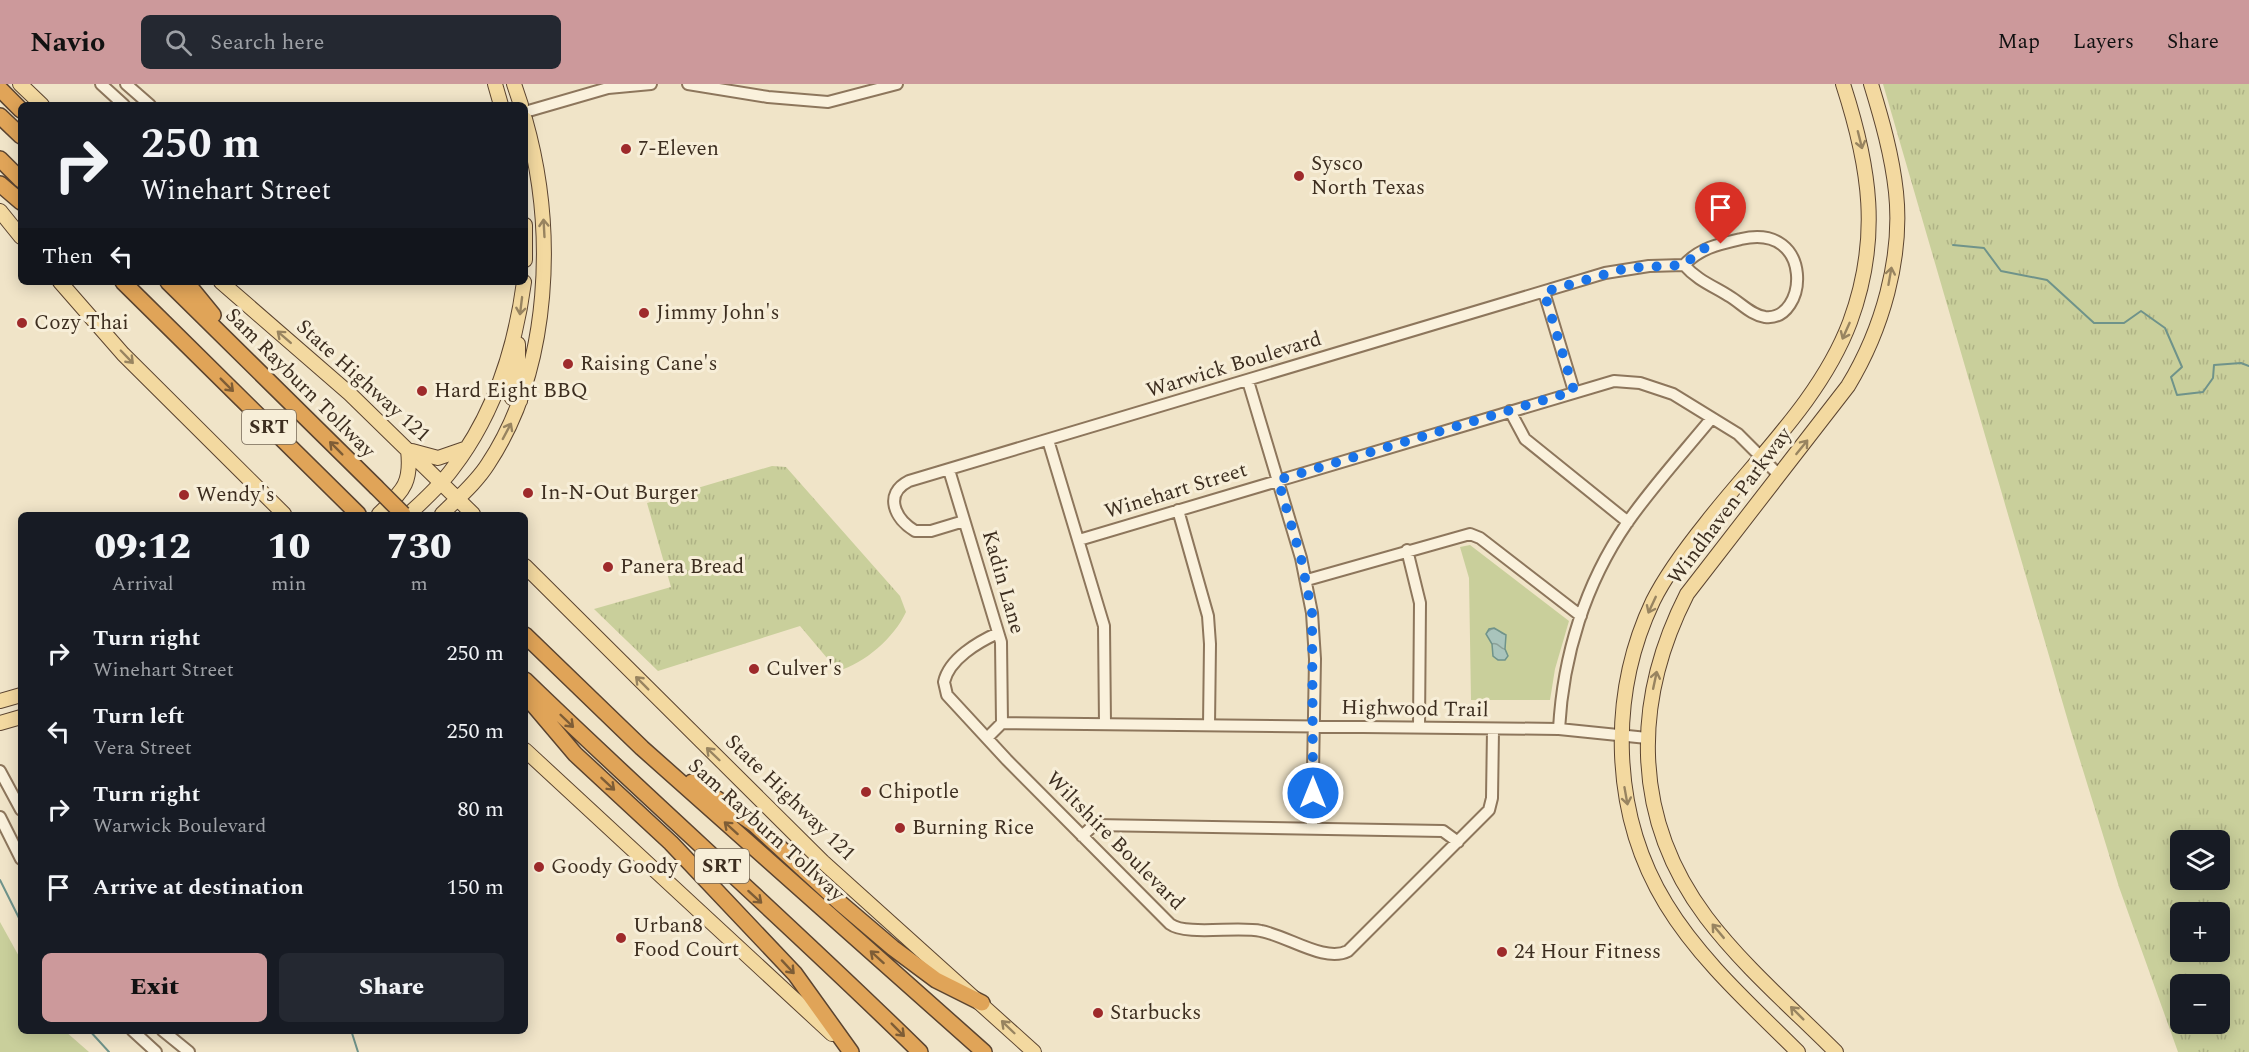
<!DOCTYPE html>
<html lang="en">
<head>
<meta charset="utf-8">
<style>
	body { margin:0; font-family:Spectral,serif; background:#242831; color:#f1f3f6; height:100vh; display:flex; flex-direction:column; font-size:22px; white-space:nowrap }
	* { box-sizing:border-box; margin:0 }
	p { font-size:20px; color:#9ea1a6 }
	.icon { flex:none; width:33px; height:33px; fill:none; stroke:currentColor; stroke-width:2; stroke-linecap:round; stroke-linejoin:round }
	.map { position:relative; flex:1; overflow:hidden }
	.sheet { position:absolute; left:18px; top:428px; width:510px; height:522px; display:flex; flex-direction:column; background:#171b24; border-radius:9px; box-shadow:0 3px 15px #0003 }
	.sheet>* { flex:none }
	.banner { position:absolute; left:18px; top:18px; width:510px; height:183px; border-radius:9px; box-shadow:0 3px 15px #0003; background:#171b24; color:#f1f3f6; overflow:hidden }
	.tools { position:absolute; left:2170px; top:746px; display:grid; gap:12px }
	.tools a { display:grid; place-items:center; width:60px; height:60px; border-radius:9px; background:#171b24; box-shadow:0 3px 15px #0003; font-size:30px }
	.pin { position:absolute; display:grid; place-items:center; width:51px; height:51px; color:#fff; margin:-62px -26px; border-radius:50% 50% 50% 0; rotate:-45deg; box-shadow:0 0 6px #0007 }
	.pin .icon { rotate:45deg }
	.me { position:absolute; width:66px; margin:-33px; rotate:0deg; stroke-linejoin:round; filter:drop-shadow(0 0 4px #0008) }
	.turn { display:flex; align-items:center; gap:21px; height:126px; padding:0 24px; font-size:27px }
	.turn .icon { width:78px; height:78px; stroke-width:2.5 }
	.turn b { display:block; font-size:42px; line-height:51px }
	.then { display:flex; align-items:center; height:57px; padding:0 24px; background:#0003; gap:12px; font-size:22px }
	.eta { display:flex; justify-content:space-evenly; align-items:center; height:102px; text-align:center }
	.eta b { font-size:36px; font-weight:800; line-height:42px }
	.primary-button { display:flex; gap:12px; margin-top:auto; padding:12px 24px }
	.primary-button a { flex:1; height:69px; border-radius:9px; background:#cc999b; color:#111; font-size:24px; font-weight:800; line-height:69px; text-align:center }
	.primary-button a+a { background:#242831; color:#f1f3f6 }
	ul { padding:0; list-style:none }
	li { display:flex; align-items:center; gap:18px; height:78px; padding:0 24px }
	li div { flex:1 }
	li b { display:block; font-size:22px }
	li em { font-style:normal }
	header { display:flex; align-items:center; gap:36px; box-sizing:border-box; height:84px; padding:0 30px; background:#cc999b; color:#111 }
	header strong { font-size:28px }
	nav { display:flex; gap:33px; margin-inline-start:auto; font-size:21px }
	.search { width:420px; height:54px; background:#242831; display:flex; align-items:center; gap:15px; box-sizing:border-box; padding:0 21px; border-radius:9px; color:#9ea1a6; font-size:22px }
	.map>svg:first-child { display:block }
</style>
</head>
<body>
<header>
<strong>Navio</strong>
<div class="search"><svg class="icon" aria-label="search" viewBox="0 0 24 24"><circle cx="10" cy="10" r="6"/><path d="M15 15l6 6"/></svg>Search here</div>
<nav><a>Map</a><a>Layers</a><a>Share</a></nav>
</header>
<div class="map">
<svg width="2249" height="968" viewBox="0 0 2249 968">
	<defs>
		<pattern id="grass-tufts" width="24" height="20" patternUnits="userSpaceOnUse" patternTransform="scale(1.5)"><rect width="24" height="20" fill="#c9cf9b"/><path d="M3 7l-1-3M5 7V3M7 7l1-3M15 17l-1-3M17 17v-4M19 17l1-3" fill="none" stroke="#aeb285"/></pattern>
		<pattern id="water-waves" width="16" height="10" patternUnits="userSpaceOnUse" patternTransform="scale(1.5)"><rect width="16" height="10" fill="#a9c4bc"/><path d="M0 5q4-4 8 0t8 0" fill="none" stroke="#8ba098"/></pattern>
	</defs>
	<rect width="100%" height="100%" fill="#f0e4c8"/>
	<path fill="url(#grass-tufts)" fill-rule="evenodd" d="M1883 0H2249V968H2178L2119 803 2070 644ZM2181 756H2220V795H2181ZM2181 828H2220V867H2181ZM2181 900H2220V939H2181Z
		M772 382 786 383 900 512 906 528C894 554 865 579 838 587L800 542 658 587 594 525 671 503 647 419Z"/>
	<path fill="#c9cf9b" d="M1470 461 1569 537 1555 585 1550 616H1471L1469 494 1460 463Z
		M0 838 21 876V946L65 947 89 968H0Z"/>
	<path fill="url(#water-waves)" stroke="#6f938a" stroke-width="1.5" d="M1494 544 1506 551 1505 565 1508 572 1505 576H1498L1493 572 1492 560 1486 550 1489 545Z"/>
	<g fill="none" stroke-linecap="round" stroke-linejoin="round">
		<path stroke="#6f938a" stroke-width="2" d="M1953 161 1984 164 2001 187 2047 196 2094 239H2124L2141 227 2165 244 2182 283 2171 293 2177 311 2203 308 2213 294 2214 281 2241 279 2249 282
			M0 796 21 838
			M89 946 109 968
			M351 946 358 968"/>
		<defs>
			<path id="minor" d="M101 0 124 21
				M126 0 150 21
				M688 0 768 13 828 18 897 0
				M525 28 608 4 651 0
				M1544 208 1574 307
				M1248 297 1301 474 1312 529 1315 575 1312 744
				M1510 327 1525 355 1628 438
				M1048 356 1104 542 1105 640
				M949 386 1001 558 1002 639 987 654
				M1178 426 1208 532 1210 560 1209 641
				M964 437 931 447H915C895 435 883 410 909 397L1605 189 1649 182 1684 181C1697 196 1713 202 1729 212 1741 219 1751 231 1765 233 1808 238 1815 138 1741 155 1719 160 1700 164 1684 181
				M1079 456 1614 297 1640 299 1673 310 1738 350 1779 391
				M1407 466 1420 519 1419 643
				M1307 496 1470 450 1480 454 1581 532
				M998 549C978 558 949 575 944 598L947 611 1007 676 1170 840C1186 852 1237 842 1261 847 1288 852 1325 879 1348 867L1489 726 1492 714 1493 646
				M1002 639 1559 645 1647 654
				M1559 645C1563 572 1585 500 1627 439 1652 403 1683 369 1711 335
				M0 687 21 726
				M0 733 21 775
				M1082 752 1094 741 1443 747 1458 758
				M132 946 156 968
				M162 946 189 968"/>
			<path id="major" d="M20 0 42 21
				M495 0 501 21
				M514 0 521 21
				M0 127 21 153
				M525 141V176
				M60 198 123 270 284 430
				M221 198 350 310 473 430
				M518 260V277L510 310 512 314 520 317
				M412 367 438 374 467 364
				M379 430C402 407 412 401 408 366
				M409 430C424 416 441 401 453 384 495 329 515 265 524 198
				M442 430C458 414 476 399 488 380 552 283 556 144 525 35
				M525 482 823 778 1034 968
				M0 617 21 611
				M0 639 21 633
				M525 666 832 950
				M1798 968C1752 922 1700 876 1666 820 1611 730 1608 612 1653 517 1667 489 1686 464 1706 439 1755 376 1821 315 1850 238 1881 154 1870 83 1843 0
				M1836 968C1792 924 1743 882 1706 833 1632 734 1632 618 1687 510L1848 302C1882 246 1903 174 1896 108 1892 71 1882 36 1871 0"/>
			<path id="highway" d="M0 5 21 26
				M0 32 21 52
				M0 75 21 96
				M0 100 21 118
				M123 198 358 430
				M168 198 376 403
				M186 198 213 231
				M525 551 642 664 984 968
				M525 596C655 722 791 841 920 968
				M525 611 575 670 671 759 795 890 851 968
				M692 698 754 740 839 818 893 864 936 896 982 919"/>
		</defs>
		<use href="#minor" stroke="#8d765c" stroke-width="14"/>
		<use href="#major" stroke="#5b4430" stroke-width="16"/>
		<use href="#highway" stroke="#5b4430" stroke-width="18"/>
		<use href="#minor" stroke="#faf1dc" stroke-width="10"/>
		<use href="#major" stroke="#f3d9a0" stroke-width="14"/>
		<use href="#highway" stroke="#e0a458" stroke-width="15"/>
		<defs>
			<path id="highway-bridge" d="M376 403 403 430"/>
		</defs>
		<use href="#highway-bridge" stroke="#5b4430" stroke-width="18" stroke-linecap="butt"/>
		<use href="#highway-bridge" stroke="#e0a458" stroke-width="15"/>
	</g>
	<defs><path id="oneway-shaft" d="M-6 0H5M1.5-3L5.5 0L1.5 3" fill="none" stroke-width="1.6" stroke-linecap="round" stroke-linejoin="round" transform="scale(1.5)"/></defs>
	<g stroke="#988460">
		<use href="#oneway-shaft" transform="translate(1860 56) rotate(76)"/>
		<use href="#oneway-shaft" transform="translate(544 144) rotate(-93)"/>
		<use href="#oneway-shaft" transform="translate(1890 192) rotate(-80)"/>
		<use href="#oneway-shaft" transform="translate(521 222) rotate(97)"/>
		<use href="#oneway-shaft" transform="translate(1846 247) rotate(114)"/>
		<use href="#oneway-shaft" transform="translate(284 253) rotate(-139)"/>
		<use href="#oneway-shaft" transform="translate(127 273) rotate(46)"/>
		<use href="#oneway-shaft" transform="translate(507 347) rotate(-62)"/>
		<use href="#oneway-shaft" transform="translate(1802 363) rotate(-51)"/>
		<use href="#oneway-shaft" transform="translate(1652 521) rotate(115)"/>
		<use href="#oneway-shaft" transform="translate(1655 596) rotate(-78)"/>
		<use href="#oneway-shaft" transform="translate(642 599) rotate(-135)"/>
		<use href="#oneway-shaft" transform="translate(713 670) rotate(-136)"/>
		<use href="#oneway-shaft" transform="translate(1626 712) rotate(80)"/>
		<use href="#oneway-shaft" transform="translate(1718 847) rotate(-130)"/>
		<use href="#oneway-shaft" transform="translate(1797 929) rotate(-135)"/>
		<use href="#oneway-shaft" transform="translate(1008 943) rotate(-136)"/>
	</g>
	<g stroke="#7e5d36">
		<use href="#oneway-shaft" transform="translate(227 301) rotate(45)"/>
		<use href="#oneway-shaft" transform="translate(336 364) rotate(-135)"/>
		<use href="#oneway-shaft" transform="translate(567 637) rotate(44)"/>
		<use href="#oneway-shaft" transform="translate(608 700) rotate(43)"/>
		<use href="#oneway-shaft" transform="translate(731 744) rotate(-138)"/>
		<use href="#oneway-shaft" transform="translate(755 813) rotate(42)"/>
		<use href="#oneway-shaft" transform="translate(877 873) rotate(-138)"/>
		<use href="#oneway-shaft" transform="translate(788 883) rotate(47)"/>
		<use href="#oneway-shaft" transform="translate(898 946) rotate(45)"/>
	</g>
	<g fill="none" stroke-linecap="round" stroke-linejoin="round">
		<path stroke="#1a73e8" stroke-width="10" stroke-dasharray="0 18" d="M1313 709 1312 529 1301 474 1278 396 1574 307 1544 208 1627 184 1684 181 1702 165 1721 160"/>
	</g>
	<g fill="#9e2a2b" stroke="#f7eed8" stroke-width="2">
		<circle cx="626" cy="65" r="6"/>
		<circle cx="1299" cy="92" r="6"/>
		<circle cx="644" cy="229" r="6"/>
		<circle cx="22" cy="239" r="6"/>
		<circle cx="568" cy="280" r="6"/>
		<circle cx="422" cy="307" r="6"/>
		<circle cx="528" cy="409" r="6"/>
		<circle cx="184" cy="411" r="6"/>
		<circle cx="608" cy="483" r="6"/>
		<circle cx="754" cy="585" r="6"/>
		<circle cx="866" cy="708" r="6"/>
		<circle cx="900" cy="744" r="6"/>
		<circle cx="539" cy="783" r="6"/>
		<circle cx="621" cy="854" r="6"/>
		<circle cx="1502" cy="868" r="6"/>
		<circle cx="1098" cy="929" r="6"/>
	</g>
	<g text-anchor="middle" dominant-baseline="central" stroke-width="6" stroke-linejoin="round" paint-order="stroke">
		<g fill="#f7eed8" stroke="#756857" stroke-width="1.5">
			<rect x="242" y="326" width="54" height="34" rx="4.5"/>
			<rect x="695" y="765" width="54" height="34" rx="4.5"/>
		</g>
		<g font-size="20" font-weight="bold" fill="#3d2e20">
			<text x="269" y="343">SRT</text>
			<text x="722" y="782">SRT</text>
		</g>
		<g font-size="21" fill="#3d2e20" stroke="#f7eed8" text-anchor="start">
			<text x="638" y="65">7-Eleven</text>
			<text x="1311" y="80">Sysco<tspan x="1311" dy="24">North Texas</tspan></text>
			<text x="656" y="229">Jimmy John's</text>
			<text x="34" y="239">Cozy Thai</text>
			<text x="580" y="280">Raising Cane's</text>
			<text x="434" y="307">Hard Eight BBQ</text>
			<text x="540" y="409">In-N-Out Burger</text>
			<text x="196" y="411">Wendy's</text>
			<text x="620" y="483">Panera Bread</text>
			<text x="766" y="585">Culver's</text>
			<text x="878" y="708">Chipotle</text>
			<text x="912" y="744">Burning Rice</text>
			<text x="551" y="783">Goody Goody</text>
			<text x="633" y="842">Urban8<tspan x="633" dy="24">Food Court</tspan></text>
			<text x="1514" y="868">24 Hour Fitness</text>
			<text x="1110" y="929">Starbucks</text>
		</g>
		<g font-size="21" fill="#3d2e20" stroke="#f7eed8">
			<text transform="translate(1234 281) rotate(-17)">Warwick Boulevard</text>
			<text transform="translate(363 297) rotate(42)">State Highway 121</text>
			<text transform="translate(300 299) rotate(45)">Sam Rayburn Tollway</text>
			<text transform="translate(1176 407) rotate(-17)">Winehart Street</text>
			<text transform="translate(1730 422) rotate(-53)">Windhaven Parkway</text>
			<text transform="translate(1003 498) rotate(74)">Kadin Lane</text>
			<text transform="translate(1415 625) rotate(1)">Highwood Trail</text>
			<text transform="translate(790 714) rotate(44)">State Highway 121</text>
			<text transform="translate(766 746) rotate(42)">Sam Rayburn Tollway</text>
			<text transform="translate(1115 757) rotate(45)">Wiltshire Boulevard</text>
		</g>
	</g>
</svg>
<div class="tools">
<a><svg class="icon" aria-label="layers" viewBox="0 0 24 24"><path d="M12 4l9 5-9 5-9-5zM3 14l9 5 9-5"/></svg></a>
<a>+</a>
<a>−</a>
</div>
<div class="pin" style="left:1721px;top:160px;background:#d93025"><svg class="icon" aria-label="arrive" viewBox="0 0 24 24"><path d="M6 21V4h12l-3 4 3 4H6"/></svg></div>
<svg class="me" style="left:1313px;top:709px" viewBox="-20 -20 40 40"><circle r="17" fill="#1a73e8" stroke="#fff" stroke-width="3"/><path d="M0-11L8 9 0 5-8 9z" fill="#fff"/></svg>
<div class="banner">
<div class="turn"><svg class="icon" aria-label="right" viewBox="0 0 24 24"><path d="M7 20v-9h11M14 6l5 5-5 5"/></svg><div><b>250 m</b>Winehart Street</div></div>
<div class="then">Then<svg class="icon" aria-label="left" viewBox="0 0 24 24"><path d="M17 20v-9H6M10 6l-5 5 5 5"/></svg></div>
</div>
<section class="sheet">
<div class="eta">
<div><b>09:12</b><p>Arrival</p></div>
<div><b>10</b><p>min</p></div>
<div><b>730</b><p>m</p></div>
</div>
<ul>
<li><svg class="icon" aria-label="right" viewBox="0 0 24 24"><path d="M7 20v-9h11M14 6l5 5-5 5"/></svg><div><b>Turn right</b><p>Winehart Street</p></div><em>250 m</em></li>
<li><svg class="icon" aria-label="left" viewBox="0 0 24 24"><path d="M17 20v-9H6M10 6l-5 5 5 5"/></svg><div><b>Turn left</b><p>Vera Street</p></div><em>250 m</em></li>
<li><svg class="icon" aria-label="right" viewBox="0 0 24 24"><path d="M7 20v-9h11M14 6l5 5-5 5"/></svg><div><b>Turn right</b><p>Warwick Boulevard</p></div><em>80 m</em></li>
<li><svg class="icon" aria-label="arrive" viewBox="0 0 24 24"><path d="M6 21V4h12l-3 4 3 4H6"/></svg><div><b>Arrive at destination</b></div><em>150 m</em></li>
</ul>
<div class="primary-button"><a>Exit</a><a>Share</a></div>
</section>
</div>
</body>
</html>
